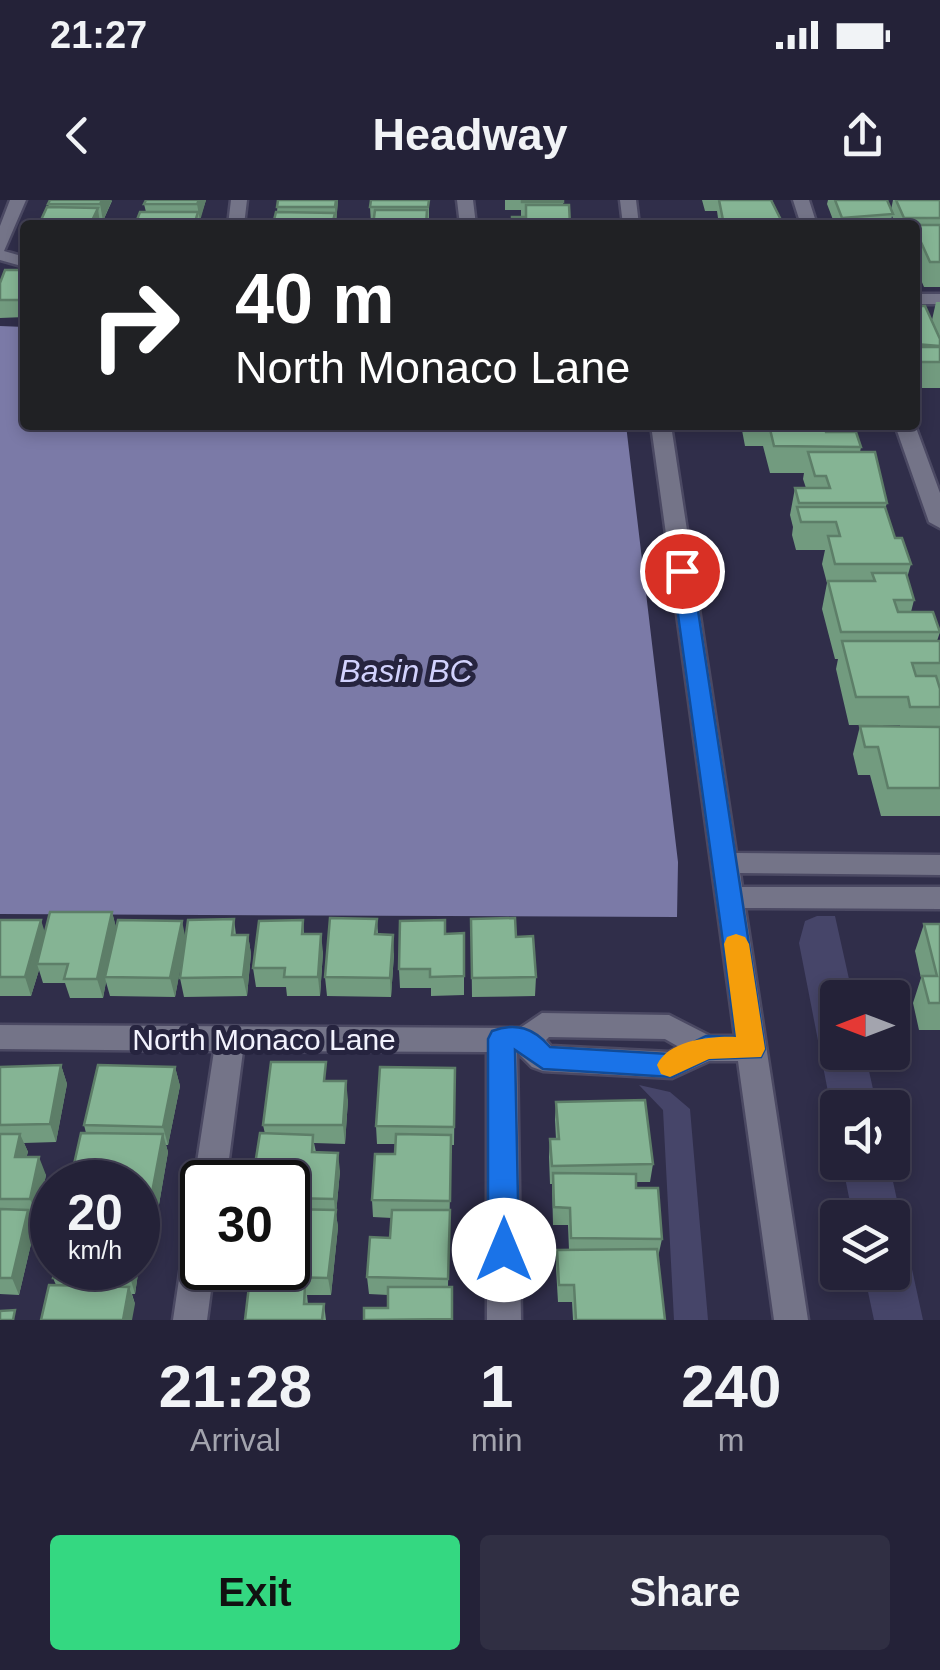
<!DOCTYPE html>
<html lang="en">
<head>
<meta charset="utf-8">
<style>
	body { margin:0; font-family:Helvetica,sans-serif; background:#302f43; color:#f1f3f6; height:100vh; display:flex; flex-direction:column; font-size:38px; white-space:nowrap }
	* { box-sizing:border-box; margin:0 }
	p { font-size:32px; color:#a3a4ae }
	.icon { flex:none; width:55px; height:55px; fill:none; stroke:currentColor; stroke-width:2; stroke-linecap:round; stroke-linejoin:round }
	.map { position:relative; height:1120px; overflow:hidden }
	.details { display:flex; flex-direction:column; background:#242238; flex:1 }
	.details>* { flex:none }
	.top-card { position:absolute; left:20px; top:20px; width:900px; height:210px; border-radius:10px; box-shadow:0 5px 15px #0003,0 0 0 2px #413f53; background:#202124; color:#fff; overflow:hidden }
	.needle { width:65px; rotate:270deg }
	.fabs { position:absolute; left:820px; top:780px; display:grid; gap:20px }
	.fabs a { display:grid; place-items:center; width:90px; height:90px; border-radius:10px; background:#242238; box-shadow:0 5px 15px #0003,0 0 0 2px #413f53; font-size:50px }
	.speed { position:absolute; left:30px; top:960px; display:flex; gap:20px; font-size:50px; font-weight:700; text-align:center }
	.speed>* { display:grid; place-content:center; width:130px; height:130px; border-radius:50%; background:#242238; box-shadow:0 5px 15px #0003,0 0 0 2px #413f53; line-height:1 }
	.speed small { font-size:25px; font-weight:400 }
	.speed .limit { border:5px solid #111; border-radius:15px; background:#fff; color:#111 }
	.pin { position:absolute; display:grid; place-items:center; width:85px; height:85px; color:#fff; margin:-42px; border:5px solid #fff; border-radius:50%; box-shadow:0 2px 10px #0007 }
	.me { position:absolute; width:110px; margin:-55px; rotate:0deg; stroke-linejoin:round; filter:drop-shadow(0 0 8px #0008) }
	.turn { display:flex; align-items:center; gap:35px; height:210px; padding:0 50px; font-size:45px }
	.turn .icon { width:130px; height:130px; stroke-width:2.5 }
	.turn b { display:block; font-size:70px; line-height:85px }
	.eta { display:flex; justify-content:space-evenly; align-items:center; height:170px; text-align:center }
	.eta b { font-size:60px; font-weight:800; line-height:70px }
	.button { display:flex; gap:20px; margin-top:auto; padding:20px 50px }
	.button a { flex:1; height:115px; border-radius:10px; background:#34d881; color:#111; font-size:40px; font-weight:800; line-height:115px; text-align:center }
	.button a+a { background:#302f43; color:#f1f3f6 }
	.status { display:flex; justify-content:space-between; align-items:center; height:70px; padding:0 50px; background:#242238; direction:ltr }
	.status svg { height:28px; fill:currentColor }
	header { display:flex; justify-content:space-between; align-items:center; height:130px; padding:0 50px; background:#242238; font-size:45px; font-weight:800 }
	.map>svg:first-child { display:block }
</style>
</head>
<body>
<div class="status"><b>21:27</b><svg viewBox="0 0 49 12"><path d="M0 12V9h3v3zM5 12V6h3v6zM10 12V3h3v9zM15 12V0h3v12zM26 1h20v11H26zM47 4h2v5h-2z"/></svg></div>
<header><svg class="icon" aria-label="back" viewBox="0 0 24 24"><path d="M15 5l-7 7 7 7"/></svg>Headway<svg class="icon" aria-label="share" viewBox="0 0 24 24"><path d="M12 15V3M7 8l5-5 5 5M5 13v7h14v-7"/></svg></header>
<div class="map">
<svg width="940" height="1120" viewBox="0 0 940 1120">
	<rect width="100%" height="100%" fill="#302e4a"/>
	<path fill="#464569" d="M817 716H835L853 797 838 798V852L865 853 877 907 838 908 837 938 799 743 805 721Z
		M639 885 670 892 690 909 708 1120H674L663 910Z
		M842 963H889L923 1120H874L864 1073 892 1072V1018L853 1017Z"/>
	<path fill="#7b7aa7" d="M0 126 25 127V225H626L678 662 677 717 0 714Z"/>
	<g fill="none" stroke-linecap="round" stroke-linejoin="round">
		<defs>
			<path id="minor" d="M10 0H26L4 51 25 57V67L0 60V26Z
				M231 0H247L244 25H228Z
				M457 0H473L476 25H460Z
				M620 0H636L639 25H623Z
				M793 0H809L817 25H801Z
				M915 94H940V104H915Z
				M651 225H671L736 653 940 655V675L740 673 742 687H940V709L745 708 808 1120H774L738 861H709L672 878 543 871 532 867 517 852 521 1120H487V852L243 851 226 982H202V994L194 982 214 851 0 849V825L520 828 542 813 669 815 710 836H735ZM549 837 665 839 679 847 669 852 551 846 546 840Z
				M895 225H915L940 293V328L929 322Z
				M202 1017V1068H214L207 1120H173L186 1032 190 1021Z"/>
		</defs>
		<use href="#minor" stroke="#4b4963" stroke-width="5"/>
		<use href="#minor" fill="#747488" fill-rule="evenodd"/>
	</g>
	<path fill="#729b7f" d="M206 0 199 21 200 25H135L146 12 144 4Z
		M278 0H338L336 24 335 25H273L276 12H277Z
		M429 0V24L427 25H373V23H371L370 7Z
		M505 0H563V5L570 25 521 17V10H505Z
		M702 0H772L781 20 780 25H719L717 11H705Z
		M828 0H887L891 10 893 0H940V87H924L916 68 915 71V25H896L892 16 890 25H835L827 4Z
		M112 1 103 21H100V25H42L41 20 49 7 48 4Z
		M25 70V117L0 118V83Z
		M936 102H940V138L932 120Z
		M915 106 940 139V188H915Z
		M741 225H839L837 232 861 247 860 252 887 303 885 309 895 338 911 364 907 378 914 400 911 412 940 432 937 441H940V616H881L870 575H858L853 554 860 526 900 527V525H849L836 469 838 459H835L822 409 827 383 822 364 825 350H796L792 335 793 327 790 315 795 288H806L803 279 804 273H770L763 246H745Z
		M112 712 116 728 185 738 234 719 236 735H248L251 754 247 796 184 797 180 778 183 753 175 797 110 796 106 782 103 798H70L65 783H43L39 770 31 796H0V720L45 732Z
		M377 719 378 734 394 754 391 797 327 796 325 777Z
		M471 719 516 737 536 777 535 796 472 797Z
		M303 720 304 734 323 752 320 796H287L286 787H256L253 768Z
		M924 724H940V830H919L913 803 921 778 915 751Z
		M464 733V795L431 796V788H400L399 769 445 734Z
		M61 865 67 884 56 942 24 943 28 952 26 957 46 975 37 1016H31L35 1027 19 1095 0 1094V867Z
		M175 867 180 886 168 945H166L168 952 157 1016 142 1015 145 1026 135 1094H132L135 1104 56 1085 53 1078 138 1068V982L86 933 84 925Z
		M455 868 454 945H451L448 1087H452V1120H364L388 1108V1095L369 1094 367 1077 390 1038 392 1018 373 1017 372 1000 395 954V944H377L376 926Z
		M328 881 348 900 345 944 314 943 316 952 340 971 336 1014 338 1027 331 1095H307L308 1104H324L326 1120H245L251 1086 249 1076 288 1068V982H256L254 971 265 934 263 925Z
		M556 902 653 964 650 982H636V988L662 1039 658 1057 665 1120H573L572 1102H558L556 1068 557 1050H569L568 1025H553L552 984H550L549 957 550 939H556L555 920Z"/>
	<path fill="#5d7e68" d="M102 0H112L103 21 100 4Z
		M199 0H206L200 21 197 4Z
		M336 0H338L336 24 335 7Z
		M98 8 100 25H90Z
		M112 712 117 731 105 777 106 782 103 798 97 779Z
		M41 720 47 739 37 764 39 770 31 796 25 777Z
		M182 721 186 740 175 797 170 778Z
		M321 734 323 752 320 796 318 777Z
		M248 735 251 754 247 796 243 777Z
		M393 735 394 754 391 797 390 778Z
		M61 865 67 884 56 942 50 924Z
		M175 867 180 886 168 945 163 927Z
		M346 881 348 900 345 944 343 925Z
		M20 934 28 952 22 975 15 957Z
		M163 934 168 952 157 1016 151 998Z
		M338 953 340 971 336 1014 338 1027 331 1095 328 1078 335 1012 334 999Z
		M39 957 46 975 37 1016 30 999Z
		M140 1008 145 1026 135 1094 130 1077 131 1068H138V1025Z
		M28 1010 35 1027 19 1095 12 1078Z
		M129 1087 135 1104 132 1120H123Z"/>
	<path fill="#85b494" stroke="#5d7e68" stroke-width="2.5" d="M50 0H102L100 4H48Z
		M146 0H199L197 4H144Z
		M278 0H336L335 7H277Z
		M371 0H429L428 7H370Z
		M522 0H563V2H522Z
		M719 0H771L781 20H723Z
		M835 0H887L893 14 842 18Z
		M896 0H940V18H904Z
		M526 5H569L570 25H512V17H526Z
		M47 7 98 8 90 25H42V23L51 24 53 20H41Z
		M375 10H427L426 25H373Z
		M140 12H198L194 25H135Z
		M276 12 335 13 332 25H289L273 24Z
		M913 25H940V62H930L915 29V25Z
		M5 70H25V100H0V83Z
		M915 106H925L940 139V146L915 144Z
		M915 147H940V162H921Z
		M769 225H824L826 232H856L861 247 774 246Z
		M808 252H875L887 303H799L795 288H830L826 276H815Z
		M797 307H885L895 338H902L911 364H835L828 336H840L836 322H801Z
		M872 373H906L914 400H894L898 412H933L940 432H841L828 381H875Z
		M842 441H940V463H912L916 476H936L940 489V507H910L908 497H856Z
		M860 526 940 527V588H888L878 547H865Z
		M50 712H112L97 779H64L68 764H37Z
		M330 718 377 719 375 734 393 735 390 778 325 777Z
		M515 718 516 737 533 736 536 777 472 778 471 719Z
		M234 719 232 735H248L243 777 180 778 188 720Z
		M0 720H41L25 777H0Z
		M118 720 182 721 170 778 105 777Z
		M303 720 302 734H321L318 777H284L285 768H253L259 721Z
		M445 720V734L464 733V776L430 777V769H399L400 721Z
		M924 724H940V803H929L922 776H937Z
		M271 862H326L324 881H346L343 925H263Z
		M61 865 50 924 0 925V867Z
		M98 865 175 867 163 927 84 925Z
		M380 867 455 868 454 927 376 926Z
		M645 900 653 964 552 966 550 939H559L556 902Z
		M81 933 163 934 151 998H138V982H70Z
		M260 933 313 935 312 952 338 953 334 999 288 998V982H267L269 971H254Z
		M0 934H20L15 957H39L30 999H0Z
		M396 934 451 935 450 1001 372 1000 375 954H395Z
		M553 973 636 974V988H658L662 1039 571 1038 570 1008 554 1007Z
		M0 1009 28 1010 12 1078H0Z
		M288 1009 336 1010 328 1078 249 1076 250 1068H288Z
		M392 1010H450L448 1079 367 1077 370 1037 390 1038Z
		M657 1049 665 1120H576L574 1085H559L557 1050Z
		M55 1068H131L130 1077 53 1078Z
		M49 1085 129 1087 123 1120H41Z
		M249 1086H305L304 1104H324L322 1120H245Z
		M388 1087H452V1119L364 1120V1108H388Z
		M15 1110 13 1120H0V1111Z"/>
	<path fill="#1a73e8" stroke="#114b97" stroke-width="2.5" d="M682 365 692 371 765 849 761 857 709 859 672 877 543 869 515 850 519 1050 514 1060 504 1064 493 1060 488 1050V839L492 831C516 822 534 828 550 847L669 854 706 836 736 837 672 371Z"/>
	<path fill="#f59e0b" d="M736 734 745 737 749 744 765 849 761 857 709 859 670 877 661 874 657 865C669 840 711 836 736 837L724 744 727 737Z"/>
	<g text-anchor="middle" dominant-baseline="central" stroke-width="10" stroke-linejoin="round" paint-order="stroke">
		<g font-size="30" fill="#f2f2fd" stroke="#26243f">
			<text x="264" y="839">North Monaco Lane</text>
		</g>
		<g font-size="32" font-style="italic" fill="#d2d2fd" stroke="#26243f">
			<text x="406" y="471">Basin BC</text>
		</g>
	</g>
</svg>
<div class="fabs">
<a><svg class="needle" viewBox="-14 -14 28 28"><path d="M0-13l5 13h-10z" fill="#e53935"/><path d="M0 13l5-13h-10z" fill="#a3a4ae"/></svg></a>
<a><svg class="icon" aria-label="sound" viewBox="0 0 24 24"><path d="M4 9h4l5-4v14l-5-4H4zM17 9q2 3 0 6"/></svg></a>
<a><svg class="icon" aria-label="layers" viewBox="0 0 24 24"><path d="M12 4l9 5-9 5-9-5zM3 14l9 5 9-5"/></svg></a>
</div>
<div class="speed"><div>20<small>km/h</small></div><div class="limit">30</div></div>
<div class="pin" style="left:682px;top:371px;background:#d93025"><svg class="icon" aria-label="arrive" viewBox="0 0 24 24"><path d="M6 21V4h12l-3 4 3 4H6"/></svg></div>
<svg class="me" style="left:504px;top:1050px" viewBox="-20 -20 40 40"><circle r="19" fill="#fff"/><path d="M0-13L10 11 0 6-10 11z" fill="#1a73e8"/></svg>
<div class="top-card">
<div class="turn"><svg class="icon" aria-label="right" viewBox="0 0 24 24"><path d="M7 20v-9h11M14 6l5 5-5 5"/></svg><div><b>40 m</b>North Monaco Lane</div></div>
</div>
</div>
<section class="details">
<div class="eta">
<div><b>21:28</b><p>Arrival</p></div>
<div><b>1</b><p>min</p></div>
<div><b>240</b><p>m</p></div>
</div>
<div class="button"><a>Exit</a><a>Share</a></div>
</section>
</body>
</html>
